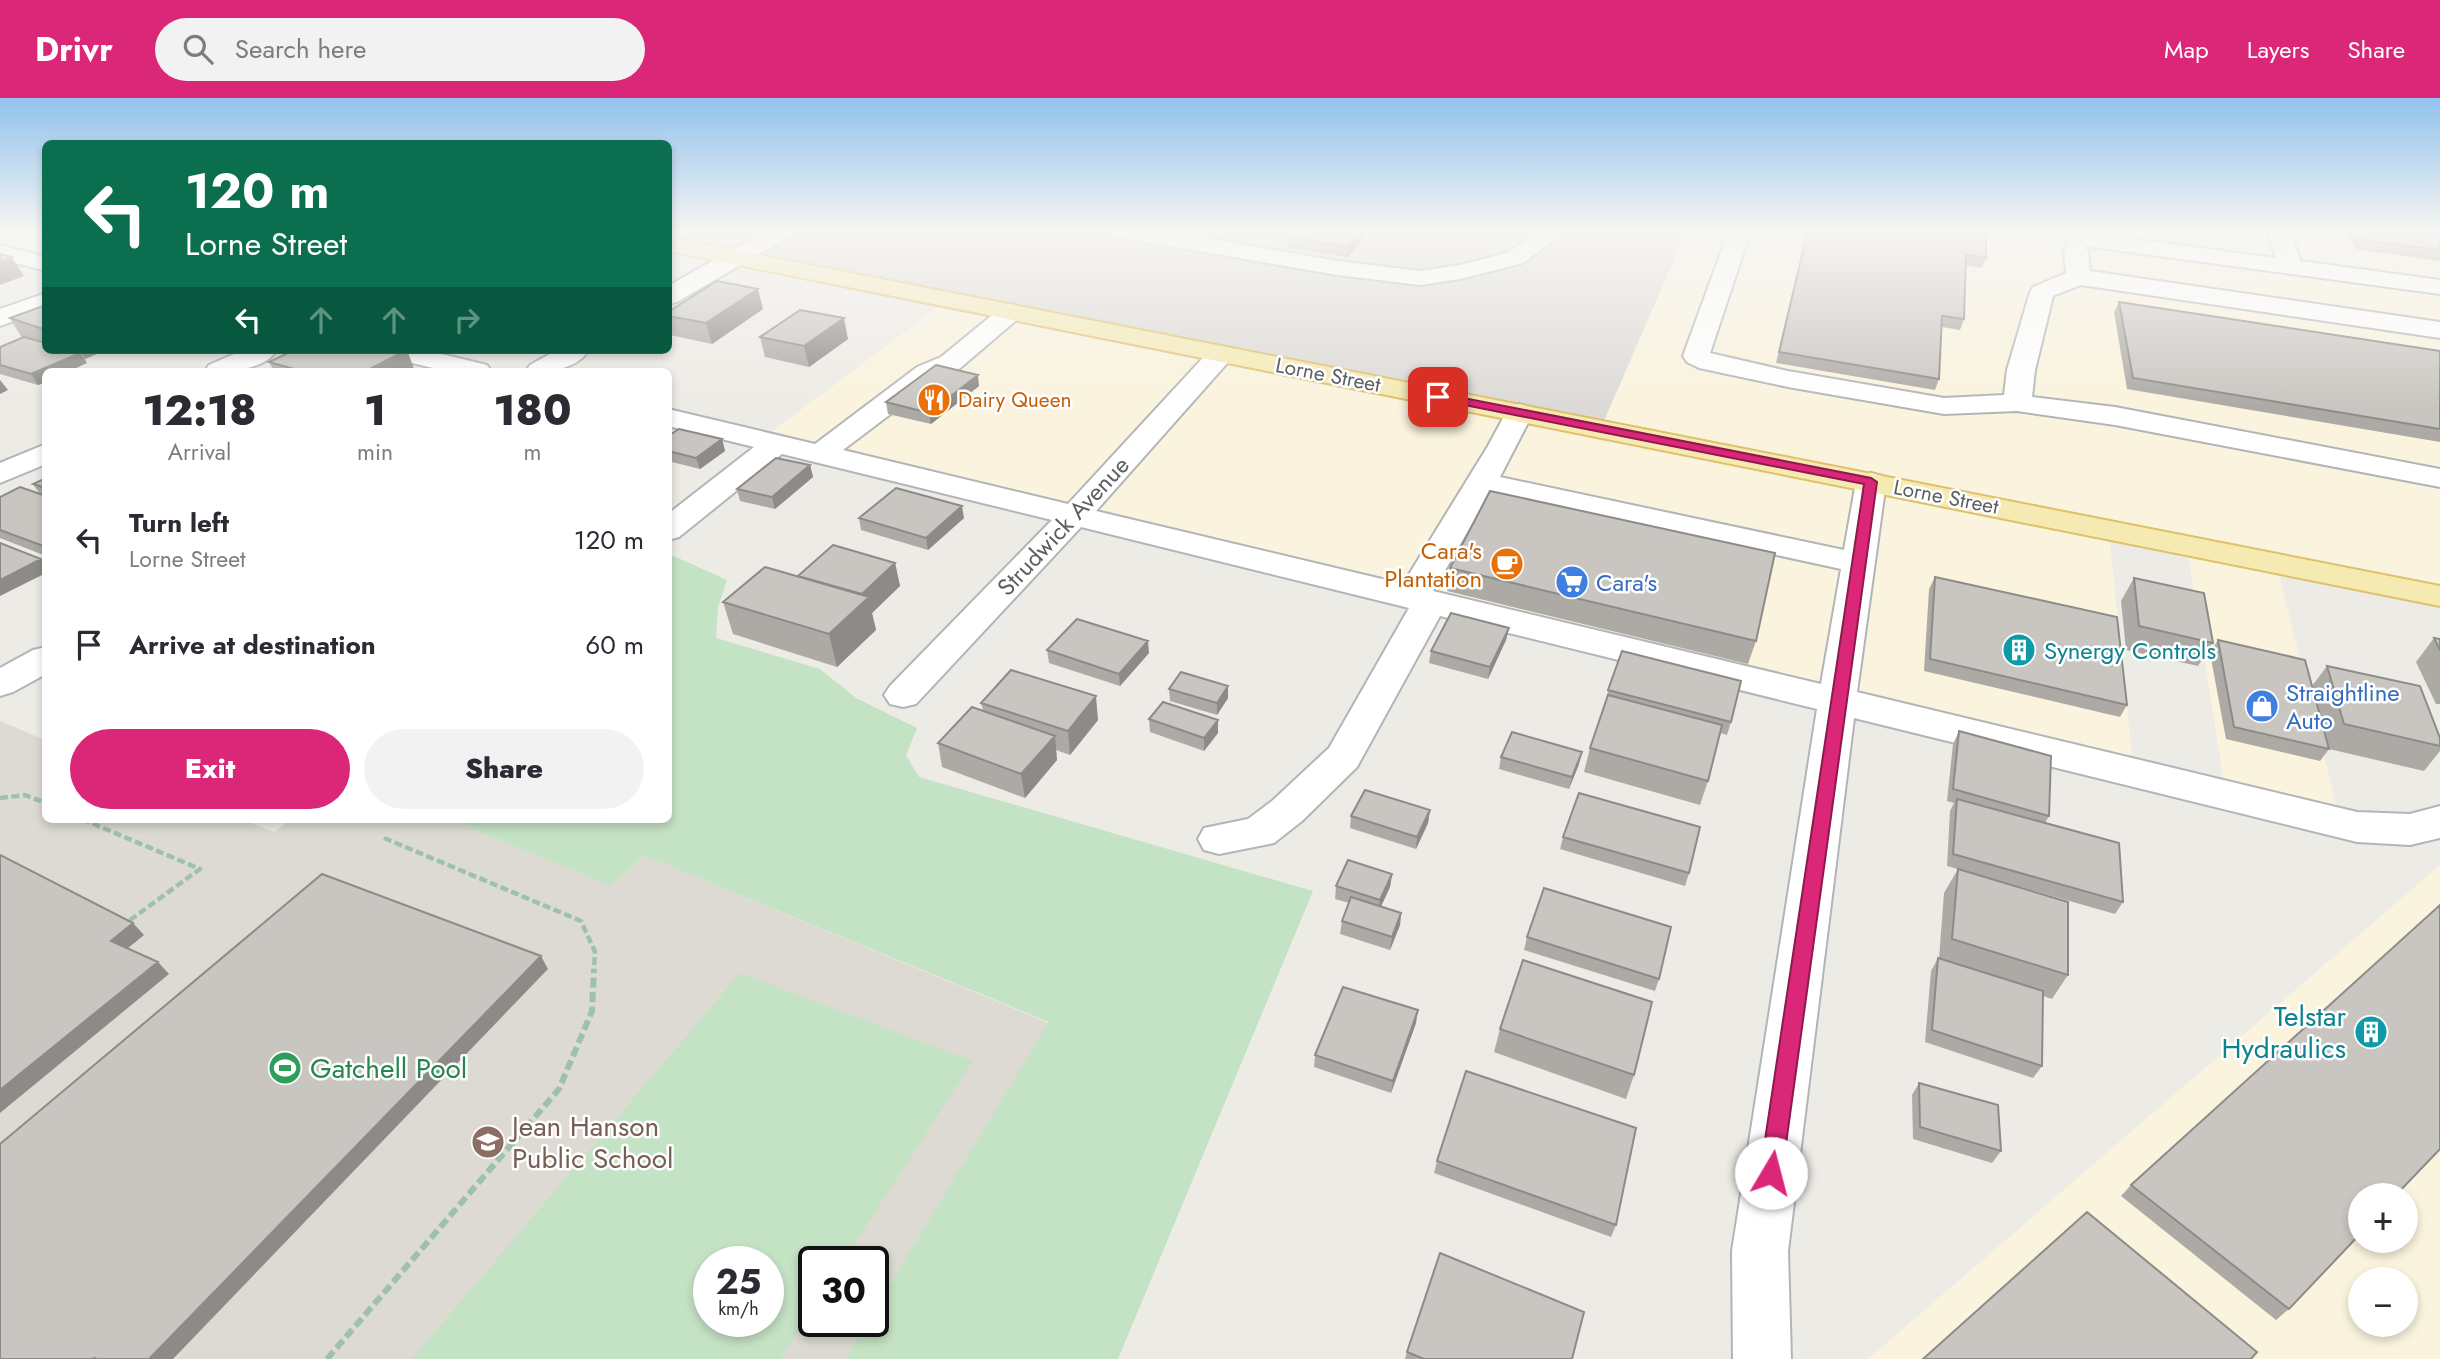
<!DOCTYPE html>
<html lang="en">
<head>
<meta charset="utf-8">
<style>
	body { margin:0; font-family:Jost,sans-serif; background:#f2f2f3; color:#2b2b33; height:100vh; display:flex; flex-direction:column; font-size:26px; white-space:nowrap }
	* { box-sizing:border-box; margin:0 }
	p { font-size:23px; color:#7c7c81 }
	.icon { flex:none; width:38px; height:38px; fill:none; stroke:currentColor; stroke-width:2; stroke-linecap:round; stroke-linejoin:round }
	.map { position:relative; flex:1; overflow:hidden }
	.side { position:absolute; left:42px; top:270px; width:630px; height:455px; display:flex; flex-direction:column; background:#fff; border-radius:10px; box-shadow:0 4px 10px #0003 }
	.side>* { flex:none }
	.hud { position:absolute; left:42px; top:42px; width:630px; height:214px; border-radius:10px; box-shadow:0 4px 10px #0003; background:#0b6e4f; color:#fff; overflow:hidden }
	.buttons { position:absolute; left:2348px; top:1085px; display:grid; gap:14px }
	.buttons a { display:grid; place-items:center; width:70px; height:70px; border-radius:50%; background:#fff; box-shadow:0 4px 10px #0003; font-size:35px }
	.speed { position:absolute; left:693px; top:1148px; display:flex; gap:14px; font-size:35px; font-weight:700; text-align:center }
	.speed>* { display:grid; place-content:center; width:91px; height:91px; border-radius:50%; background:#fff; box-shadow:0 4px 10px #0003; line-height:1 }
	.speed small { font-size:18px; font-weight:400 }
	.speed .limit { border:4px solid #111; border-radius:10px; background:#fff; color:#111 }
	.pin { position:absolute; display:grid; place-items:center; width:60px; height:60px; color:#fff; margin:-30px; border-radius:14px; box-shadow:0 4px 10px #0006 }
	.me { position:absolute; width:77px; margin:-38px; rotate:8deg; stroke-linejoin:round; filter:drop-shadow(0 0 5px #0008) }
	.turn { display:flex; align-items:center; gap:24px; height:147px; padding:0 28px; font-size:32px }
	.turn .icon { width:91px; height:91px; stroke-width:2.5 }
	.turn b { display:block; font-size:49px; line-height:60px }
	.lanes { display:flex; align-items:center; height:66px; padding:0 28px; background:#0003; justify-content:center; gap:35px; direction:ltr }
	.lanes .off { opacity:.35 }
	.eta { display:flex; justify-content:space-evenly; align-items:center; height:119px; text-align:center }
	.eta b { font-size:42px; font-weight:800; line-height:49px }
	.action { display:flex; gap:14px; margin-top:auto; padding:14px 28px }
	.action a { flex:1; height:80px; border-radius:42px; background:#db2777; color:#fff; font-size:28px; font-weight:800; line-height:80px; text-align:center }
	.action a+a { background:#f2f2f3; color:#2b2b33 }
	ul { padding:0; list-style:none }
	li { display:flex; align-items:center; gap:21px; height:105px; padding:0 28px }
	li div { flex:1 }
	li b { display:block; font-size:26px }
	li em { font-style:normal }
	header { display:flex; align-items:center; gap:42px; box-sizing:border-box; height:98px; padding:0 35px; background:#db2777; color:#fff }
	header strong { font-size:33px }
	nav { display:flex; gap:38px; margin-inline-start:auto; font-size:24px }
	.search { width:490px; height:63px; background:#f2f2f3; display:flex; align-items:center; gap:18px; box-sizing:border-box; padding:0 24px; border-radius:38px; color:#7c7c81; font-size:26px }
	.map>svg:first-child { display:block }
</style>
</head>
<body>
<header>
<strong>Drivr</strong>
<div class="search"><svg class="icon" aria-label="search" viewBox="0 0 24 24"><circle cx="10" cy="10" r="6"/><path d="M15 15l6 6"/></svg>Search here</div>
<nav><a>Map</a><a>Layers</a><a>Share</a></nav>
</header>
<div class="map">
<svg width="2440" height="1261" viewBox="0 0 2440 1261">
	<rect width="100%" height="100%" fill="#edebe5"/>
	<path fill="#faf3dd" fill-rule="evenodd" d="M0 132H45V169L0 157Z
		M1687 132H2440V500L2277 468 2341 726 2226 699 2187 449 2109 435 2134 676 759 343 946 203 1600 332Z
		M2440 767V1261H1868ZM2361 1097H2406V1143H2361ZM2361 1181H2406V1227H2361Z"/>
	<path fill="#dcdad7" d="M668 132H1687L1600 332 669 147Z"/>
	<path fill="#dddad3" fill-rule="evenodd" d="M0 623 45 642 46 721H241L274 734 292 721H449L611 788 643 757 1049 925 873 1214V1164H814V1223H868L845 1261H0ZM709 1164H768V1223H709Z"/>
	<path fill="#c4e2c4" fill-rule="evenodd" d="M669 456 727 482 718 509 716 540 820 571 856 600 917 630 906 657 919 679 1313 793 1118 1261H845L868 1223H873V1214L1049 924 643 757 611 788 449 721H668Z
		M740 875 973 963 843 1164H814V1209L780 1261H412ZM709 1164H768V1223H709Z"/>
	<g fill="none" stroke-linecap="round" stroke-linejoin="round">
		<defs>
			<path id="minor" d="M767 132H795L792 137 677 204 668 206V188Z
				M1107 132H1160L1337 163 1420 173 1460 167 1507 155 1540 132H1567L1523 165 1460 181 1420 187 1337 177 1118 139 1110 137Z
				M1729 132H1751L1710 255 1788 273 1944 300 2004 297 2007 272 2030 194 2033 189 2066 175 2064 153 2068 148 2074 147 2067 145 2064 140 2067 135 2075 133 2276 160 2267 132H2289L2301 163 2440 182V196L2084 148 2088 153 2090 173 2440 224V240L2081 187 2053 198 2035 272 2032 299 2115 309 2440 371V389L2115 327 2017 313 1944 316 1788 289 1699 270 1687 264 1683 258Z
				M0 147 46 159V173L0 161Z
				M46 195V211L0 228V211Z
				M1011 206 1020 209 1024 214 1020 219 959 271 937 281 843 352 1068 406 1212 250 1221 248 1230 250 1234 256 1230 262 1096 413 1403 486 1488 348 1509 309 1519 306 1529 309 1533 315 1500 379 1844 452 1856 384 1860 378 1871 375 1882 378 1886 384 1857 594 2357 714 2410 716 2440 708V740L2410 747 2357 744 1854 620 1788 1153 1791 1261H1733L1732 1153 1817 611 1440 518 1357 669 1302 723 1274 745 1219 756 1204 752 1198 741 1204 730 1248 721 1272 703 1329 650 1409 510 1081 429 916 606 903 609 890 606 884 597 890 588 1052 422 782 356 679 439 668 442V416L754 349 668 328V311L815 346 917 269 941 259 1002 209ZM1490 395 1841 471 1821 586 1433 493Z
				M243 252H277C262 274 229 273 205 273L209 267Z
				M380 252H425L487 267 491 273H445L384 258Z
				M557 252H589C575 273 550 273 526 273L530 267Z
				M46 346V366L0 385V365Z
				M46 549V576L13 594 0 598V570L33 552Z"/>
			<path id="major" d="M668 139 2440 488V508L668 153Z"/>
		</defs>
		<use href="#minor" stroke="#b2b5b8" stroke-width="4"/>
		<use href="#major" stroke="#e0bf6b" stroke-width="4"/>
		<path stroke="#9ec2a9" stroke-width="4.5" stroke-dasharray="8 3.5" stroke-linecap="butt" d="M0 700 25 697 46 705
			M82 721 200 771 126 825
			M384 740 581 823 595 854 594 872"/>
		<path stroke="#9ec2a9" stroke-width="6" stroke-dasharray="10 4.5" stroke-linecap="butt" d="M327 1261 559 991 592 913 594 871"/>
		<use href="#minor" fill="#fff" fill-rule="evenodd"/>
		<use href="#major" fill="#f5eab2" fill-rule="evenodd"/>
	</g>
	<path fill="#adaaa6" d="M1293 132H1371L1348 159 1287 149 1288 139Z
		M1808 132 1986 160 1982 170 1965 167 1964 221 1960 232 1942 229 1939 281 1935 292 1776 265Z
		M2345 132H2440V163L2356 151Z
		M2119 204 2440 253V344L2127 291 2114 214Z
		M46 207V252H106L85 261 84 260 87 265 46 273V284L38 287 0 276V249L22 240 10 220Z
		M763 211 712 246 670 237 668 233V214Z
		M760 239 848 241 809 269 765 259Z
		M183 252H207L197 256Z
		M269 264 416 273H274Z
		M979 288 931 326 888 316 886 304Z
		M668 338 722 341 725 353 700 371 668 363Z
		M810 367 813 379 775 411 740 403 737 391Z
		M46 380V458L0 440V399L40 396 33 386Z
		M859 420H964L928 452 861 432Z
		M895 465 900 488 872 515 876 532 837 569 733 536 723 504 798 479Z
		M1450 470 1756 543 1748 566 1447 493Z
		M1935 479 2127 607 2120 619 1924 573 1929 491Z
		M2134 480 2213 545 2198 568 2126 552 2121 503Z
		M1509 530 1506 542 1488 581 1429 565 1431 553Z
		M2434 540 2440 541V606H2436L2416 564Z
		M2218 542 2312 588 2327 568 2440 640V653L2424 673 2329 651 2320 663 2226 641 2210 555Z
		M1047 552 1149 555 1120 588 1049 565Z
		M1228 588V600L1217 617 1170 603 1169 591Z
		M1608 592 1731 624 1727 637 1720 635 1708 683 1700 707 1584 674 1590 650 1606 604Z
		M981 605 1098 622 1070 657 1056 652 1057 662 1025 700 942 669 938 645 983 612Z
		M1149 621 1218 635 1204 653 1150 634Z
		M1959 633 2049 718 2045 725 2123 804 2115 816 1947 768 1950 713 1954 705 1947 703 1953 646Z
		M1501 659 1579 666 1569 691 1499 671Z
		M1430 712 1428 725 1416 751 1350 730 1351 718Z
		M1563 739 1689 775 1685 788 1560 751Z
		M1958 771 2068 877 2052 901 2043 898 2042 968 2033 980 1925 944 1931 873 1938 860 1939 861 1944 795Z
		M1392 776 1390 789 1381 808 1401 815 1400 827 1390 852 1340 836 1342 823 1349 805 1335 801 1336 788Z
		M1527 839 1659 881 1655 893 1524 852Z
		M1416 925 1391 995 1314 969 1315 957Z
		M1500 931 1634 977 1626 1001 1494 954Z
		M1919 985 2001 1053 1992 1065 1913 1041 1912 997Z
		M1437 1063 1616 1127 1611 1139 1434 1075Z
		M2131 1087 2289 1211 2276 1222 2121 1098Z
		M1407 1254 1572 1261H1405Z"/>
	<path fill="#8d8b87" d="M1363 132H1371L1348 159V149Z
		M12 159 24 178 0 187V164Z
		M758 191 763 211 712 246 706 225Z
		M844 220 848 241 809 269 804 248Z
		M80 252H106L85 261Z
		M195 252H207L197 256Z
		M407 252 415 273H366Z
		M80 255 87 265 70 273H46V284L38 287 31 276Z
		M978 277 979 288 931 326 929 315Z
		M0 282 8 292 0 296Z
		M722 341 725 353 700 371 696 360Z
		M810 367 813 379 775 411 772 399Z
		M962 408 964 420 928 452 926 440Z
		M41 461 46 466V475L0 498V482Z
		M895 465 900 488 872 515 876 532 837 569 829 536 864 503 862 496Z
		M1509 530 1506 542 1488 581 1490 569Z
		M1148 543 1149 555 1120 588 1119 576Z
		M1228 588V600L1217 617V605Z
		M1096 598 1098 622 1070 657 1068 633Z
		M1218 622V635L1204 653V640Z
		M1055 638 1057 662 1025 700 1021 676Z
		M1582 654 1579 666 1569 691 1572 679Z
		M1430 712 1428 725 1416 751 1417 739Z
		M1392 776 1390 789 1378 815 1380 802Z
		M1401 815 1400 827 1390 852 1392 839Z
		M133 825 144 837 122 855 111 843Z
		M541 858 548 871 173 1261H149Z
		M158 864 169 876 0 1015V992Z
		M1418 912 1416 925 1391 995 1393 983Z"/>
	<path fill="#c9c6c1" stroke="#8d8b87" stroke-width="2" d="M1295 132H1363L1348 149 1288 139Z
		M1808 132H1986V160L1966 157 1964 221 1942 218 1939 281 1779 254Z
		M2356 132H2440V152L2361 142Z
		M0 156 12 159 0 164Z
		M717 183 758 191 706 225 668 218V214Z
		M2119 204 2440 253V331L2133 280Z
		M46 207V232L10 220Z
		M800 212 844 220 804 248 760 239Z
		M24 239 46 245V252H71L80 255 31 276 0 267V249Z
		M294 252H407L366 273H301L269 264Z
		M936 267 978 277 929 315 886 304Z
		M679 331 722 341 696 360 668 353V338Z
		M776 360 810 367 772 399 737 391Z
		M46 380V390L33 386Z
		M20 389 46 398V449L0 432V399Z
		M896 390 962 408 926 440 859 420Z
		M1490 393 1775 455 1756 543 1450 470Z
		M0 445 41 461 0 482Z
		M833 447 895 465 862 496 798 478Z
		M765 469 869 499 829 536 723 504Z
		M1935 479 2117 519 2127 607 1930 561Z
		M2134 480 2204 495 2213 545 2139 528Z
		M1451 515 1509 530 1490 569 1431 553Z
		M1077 521 1148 543 1119 576 1047 552Z
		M2434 540 2440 541V552Z
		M2218 542 2305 562 2329 651 2234 629Z
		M1622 553 1741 583 1731 624 1608 592Z
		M2327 568 2420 588 2440 640V648L2344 626Z
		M1011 572 1096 598 1068 633 981 605Z
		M1181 574 1228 588 1217 605 1169 591Z
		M1608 597 1722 627 1708 683 1590 650Z
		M1163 604 1218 622 1204 640 1149 621Z
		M972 609 1055 638 1021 676 938 645Z
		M1959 633 2051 658 2049 718 1953 691Z
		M1512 634 1582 654 1572 679 1501 659Z
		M1365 692 1430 712 1417 739 1351 718Z
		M1579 695 1700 729 1689 775 1563 739Z
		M1957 701 2119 745 2123 804 1953 756Z
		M0 757 133 825 111 843 158 864 0 992Z
		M1348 762 1392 776 1380 802 1336 788Z
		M1958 771 2068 804V877L1952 841Z
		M322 776 541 858 149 1261H97L94 1260 93 1261H0V1046Z
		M1544 790 1671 829 1659 881 1527 839Z
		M1351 799 1401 815 1392 839 1342 823Z
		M2440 807V1051L2396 1097H2361V1135L2289 1211 2131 1087Z
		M1938 860 2043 893 2042 968 1932 932Z
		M1523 862 1652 904 1634 977 1500 931Z
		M1343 889 1418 912 1393 983 1315 957Z
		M1466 973 1636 1030 1616 1127 1437 1063Z
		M1919 985 1998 1007 2001 1053 1920 1029Z
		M2087 1114 2257 1254 2251 1261H1923Z
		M1440 1155 1584 1214 1572 1261H1424L1407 1254Z"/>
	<linearGradient id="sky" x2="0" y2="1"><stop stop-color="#91c2ed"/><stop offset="0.43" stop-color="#f7f6f3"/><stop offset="1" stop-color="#f7f6f3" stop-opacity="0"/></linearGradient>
	<rect width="2440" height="309" fill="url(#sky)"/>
	<path fill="#db2777" stroke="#8e194d" stroke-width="2" d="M1438 295 1871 380 1877 384 1782 1075 1779 1082 1771 1085 1763 1082 1760 1075 1864 386 1434 301V296Z"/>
	<defs>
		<symbol id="restaurant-disc" viewBox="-11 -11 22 22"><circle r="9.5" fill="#e8710a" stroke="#fff"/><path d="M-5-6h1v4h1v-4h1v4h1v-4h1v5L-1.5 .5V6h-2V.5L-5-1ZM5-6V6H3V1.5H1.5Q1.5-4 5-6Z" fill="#fff"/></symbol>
		<symbol id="cafe-disc" viewBox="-11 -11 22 22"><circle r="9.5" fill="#e8710a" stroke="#fff"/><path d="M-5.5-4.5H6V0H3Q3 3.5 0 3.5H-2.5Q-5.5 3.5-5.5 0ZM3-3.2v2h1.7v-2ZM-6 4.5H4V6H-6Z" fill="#fff"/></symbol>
		<symbol id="supermarket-disc" viewBox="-11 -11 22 22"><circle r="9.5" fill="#3f7fe0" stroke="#fff"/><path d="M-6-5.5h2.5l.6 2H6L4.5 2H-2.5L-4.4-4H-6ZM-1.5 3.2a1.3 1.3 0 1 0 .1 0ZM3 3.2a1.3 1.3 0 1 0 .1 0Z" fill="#fff"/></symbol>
		<symbol id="building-disc" viewBox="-11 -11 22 22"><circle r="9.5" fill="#0f9aa8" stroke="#fff"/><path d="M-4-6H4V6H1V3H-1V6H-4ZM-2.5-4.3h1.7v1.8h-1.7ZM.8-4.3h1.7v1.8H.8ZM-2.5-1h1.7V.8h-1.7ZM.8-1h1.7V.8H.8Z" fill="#fff"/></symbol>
		<symbol id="shop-disc" viewBox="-11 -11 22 22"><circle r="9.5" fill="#3f7fe0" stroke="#fff"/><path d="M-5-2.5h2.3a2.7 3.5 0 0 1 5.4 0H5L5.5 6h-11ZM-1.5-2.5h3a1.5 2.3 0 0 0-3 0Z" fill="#fff"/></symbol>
		<symbol id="stadium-disc" viewBox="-11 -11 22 22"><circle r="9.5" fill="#2e9e5b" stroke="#fff"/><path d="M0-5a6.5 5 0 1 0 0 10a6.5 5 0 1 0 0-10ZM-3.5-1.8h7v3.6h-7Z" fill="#fff"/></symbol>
		<symbol id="school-disc" viewBox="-11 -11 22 22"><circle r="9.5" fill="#8d6e63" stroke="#fff"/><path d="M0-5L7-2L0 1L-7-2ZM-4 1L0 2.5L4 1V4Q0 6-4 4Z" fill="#fff"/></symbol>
	</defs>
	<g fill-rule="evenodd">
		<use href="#restaurant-disc" x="915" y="283" width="38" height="38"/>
		<use href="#cafe-disc" x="1488" y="447" width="38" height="38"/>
		<use href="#supermarket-disc" x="1553" y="465" width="38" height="38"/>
		<use href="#building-disc" x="2000" y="533" width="38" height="38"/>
		<use href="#shop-disc" x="2243" y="589" width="38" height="38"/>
		<use href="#building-disc" x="2352" y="915" width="38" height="38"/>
		<use href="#stadium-disc" x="266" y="951" width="38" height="38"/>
		<use href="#school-disc" x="469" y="1025" width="38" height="38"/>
	</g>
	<g text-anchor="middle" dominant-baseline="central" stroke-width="5" stroke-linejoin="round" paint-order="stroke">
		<g font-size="21" fill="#5d6063" stroke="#fff">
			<text transform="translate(1328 277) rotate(11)">Lorne Street</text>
			<text transform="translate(1946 399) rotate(11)">Lorne Street</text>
		</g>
		<g font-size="21" fill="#c56008" stroke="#fff" text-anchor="start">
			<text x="958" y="302">Dairy Queen</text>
		</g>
		<g font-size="24" fill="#5d6063" stroke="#fff">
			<text transform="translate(1063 428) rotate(-47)">Strudwick Avenue</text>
		</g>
		<g font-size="24" fill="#c56008" stroke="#fff" text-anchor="end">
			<text x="1482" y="452">Cara's<tspan x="1482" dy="28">Plantation</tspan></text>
		</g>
		<g font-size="24" fill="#366cbe" stroke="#fff" text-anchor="start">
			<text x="1596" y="484">Cara's</text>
			<text x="2286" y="594">Straightline<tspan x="2286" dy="28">Auto</tspan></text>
		</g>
		<g font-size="24" fill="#0d838f" stroke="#fff" text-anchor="start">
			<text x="2044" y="552">Synergy Controls</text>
		</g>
		<g font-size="28" fill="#0d838f" stroke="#fff" text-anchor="end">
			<text x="2346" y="918">Telstar<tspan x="2346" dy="32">Hydraulics</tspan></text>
		</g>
		<g font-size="28" fill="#27864d" stroke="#fff" text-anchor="start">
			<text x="310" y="970">Gatchell Pool</text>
		</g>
		<g font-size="28" fill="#785e54" stroke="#fff" text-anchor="start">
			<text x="512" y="1028">Jean Hanson<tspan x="512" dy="32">Public School</tspan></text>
		</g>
	</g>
</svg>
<div class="buttons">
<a>+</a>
<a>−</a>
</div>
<div class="speed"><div>25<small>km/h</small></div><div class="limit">30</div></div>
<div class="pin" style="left:1438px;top:299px;background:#d93025"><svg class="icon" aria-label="arrive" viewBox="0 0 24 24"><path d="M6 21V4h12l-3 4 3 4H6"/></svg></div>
<svg class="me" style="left:1771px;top:1075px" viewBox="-20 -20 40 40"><circle r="19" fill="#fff"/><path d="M0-13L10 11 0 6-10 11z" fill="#db2777"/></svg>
<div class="hud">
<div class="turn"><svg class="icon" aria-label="left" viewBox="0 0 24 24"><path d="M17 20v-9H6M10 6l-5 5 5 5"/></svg><div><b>120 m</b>Lorne Street</div></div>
<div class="lanes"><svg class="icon" aria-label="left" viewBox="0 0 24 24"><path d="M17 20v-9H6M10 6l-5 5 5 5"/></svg><svg class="icon off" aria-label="ahead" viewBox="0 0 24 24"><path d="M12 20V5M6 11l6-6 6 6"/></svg><svg class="icon off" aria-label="ahead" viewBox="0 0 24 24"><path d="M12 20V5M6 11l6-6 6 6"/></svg><svg class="icon off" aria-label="right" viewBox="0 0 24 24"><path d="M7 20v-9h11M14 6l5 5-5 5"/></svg></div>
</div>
<section class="side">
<div class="eta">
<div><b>12:18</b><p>Arrival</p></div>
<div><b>1</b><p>min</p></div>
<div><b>180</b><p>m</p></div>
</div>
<ul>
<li><svg class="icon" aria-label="left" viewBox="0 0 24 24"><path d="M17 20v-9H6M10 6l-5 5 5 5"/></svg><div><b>Turn left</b><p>Lorne Street</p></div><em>120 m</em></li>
<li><svg class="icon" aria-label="arrive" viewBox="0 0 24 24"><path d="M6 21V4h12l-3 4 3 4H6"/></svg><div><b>Arrive at destination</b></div><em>60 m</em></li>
</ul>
<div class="action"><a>Exit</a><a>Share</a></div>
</section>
</div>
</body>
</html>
